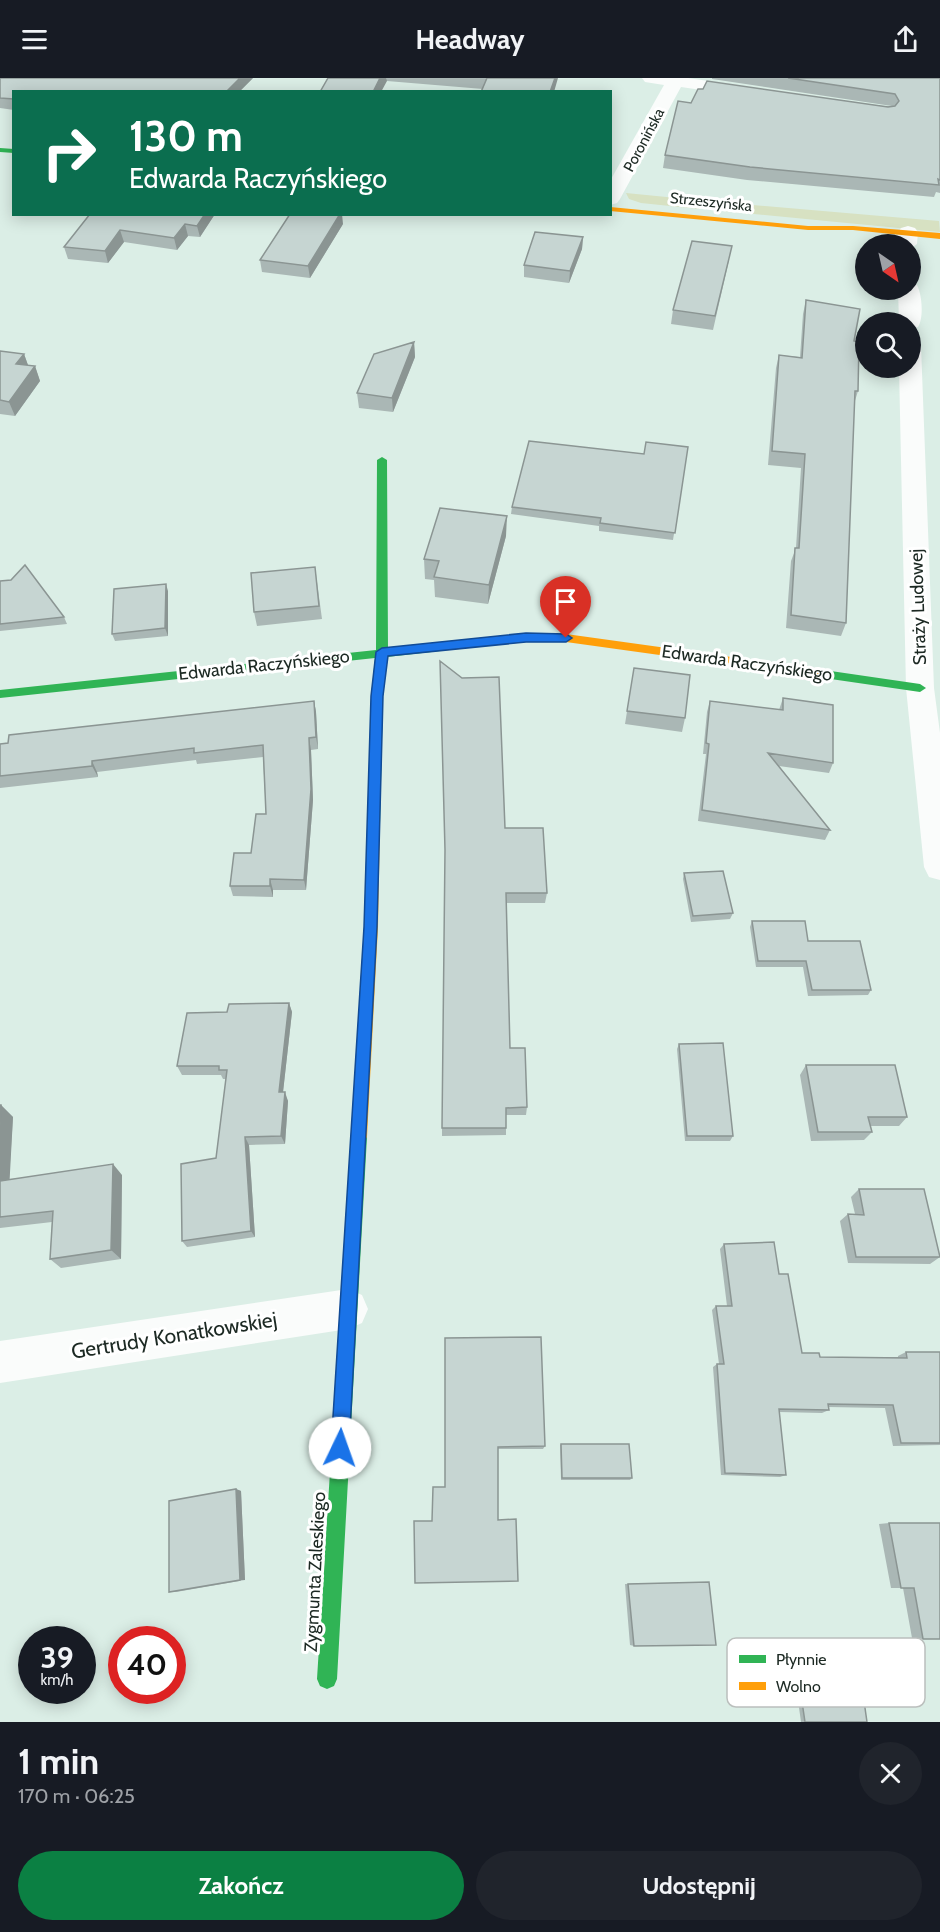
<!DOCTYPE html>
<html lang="pl">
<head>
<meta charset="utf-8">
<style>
	body { margin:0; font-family:Cabin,sans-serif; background:#20242c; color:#f1f3f6; height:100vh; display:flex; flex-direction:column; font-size:22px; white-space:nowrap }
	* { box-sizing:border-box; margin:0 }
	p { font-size:20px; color:#9ea1a6 }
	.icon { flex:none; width:33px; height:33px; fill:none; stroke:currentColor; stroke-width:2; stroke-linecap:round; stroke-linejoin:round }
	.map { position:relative; height:1644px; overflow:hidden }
	.panel { display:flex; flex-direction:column; background:#171b24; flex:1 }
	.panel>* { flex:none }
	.top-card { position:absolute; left:12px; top:12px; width:600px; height:126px; border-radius:0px; box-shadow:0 3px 15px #0003; background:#0b6e4f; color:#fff; overflow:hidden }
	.needle { width:39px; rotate:146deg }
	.buttons { position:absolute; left:855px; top:156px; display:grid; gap:12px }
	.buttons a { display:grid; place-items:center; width:66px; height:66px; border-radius:50%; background:#171b24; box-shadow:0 3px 15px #0003; font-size:30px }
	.speed { position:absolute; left:18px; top:1548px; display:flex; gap:12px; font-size:30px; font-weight:700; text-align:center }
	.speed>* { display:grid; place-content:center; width:78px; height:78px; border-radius:50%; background:#171b24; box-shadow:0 3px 15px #0003; line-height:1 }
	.speed small { font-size:15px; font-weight:400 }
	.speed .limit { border:9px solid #d22; background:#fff; color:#111 }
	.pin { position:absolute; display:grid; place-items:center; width:51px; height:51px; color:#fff; margin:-62px -26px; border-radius:50% 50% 50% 0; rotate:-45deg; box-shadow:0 0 6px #0007 }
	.pin .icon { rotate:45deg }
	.me { position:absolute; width:66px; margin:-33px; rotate:3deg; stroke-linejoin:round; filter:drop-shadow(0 0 4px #0008) }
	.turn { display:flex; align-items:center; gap:21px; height:126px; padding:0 18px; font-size:27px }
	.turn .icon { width:78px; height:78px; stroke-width:2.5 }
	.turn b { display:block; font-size:42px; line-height:51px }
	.round { display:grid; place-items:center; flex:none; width:63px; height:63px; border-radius:32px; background:#20242c }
	.overview { display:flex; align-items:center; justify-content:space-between; height:102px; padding:0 18px }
	h1 { font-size:36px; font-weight:800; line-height:45px }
	.button { display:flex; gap:12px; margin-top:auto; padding:12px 18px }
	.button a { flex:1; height:69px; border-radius:36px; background:#0b8043; color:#fff; font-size:24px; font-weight:800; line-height:69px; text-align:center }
	.button a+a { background:#20242c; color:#f1f3f6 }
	header { display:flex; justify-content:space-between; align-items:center; height:78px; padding:0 18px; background:#171b24; font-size:27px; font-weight:800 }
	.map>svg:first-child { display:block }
</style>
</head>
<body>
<header><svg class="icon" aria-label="menu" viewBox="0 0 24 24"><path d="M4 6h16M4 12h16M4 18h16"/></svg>Headway<svg class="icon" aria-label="share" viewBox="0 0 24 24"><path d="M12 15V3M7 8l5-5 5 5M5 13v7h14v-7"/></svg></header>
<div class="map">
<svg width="940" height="1644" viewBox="0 0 940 1644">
	<rect width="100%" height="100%" fill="#dbeee6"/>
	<path fill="#d7e1c2" d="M626 115 707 123 706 128 699 131 641 125 629 121Z
		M719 124 939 143 940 154 723 133 718 128Z"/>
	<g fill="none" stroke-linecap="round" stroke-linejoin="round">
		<path fill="#fafcfb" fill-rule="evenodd" d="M642 0H688L749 9 755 10 758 14 755 18 749 19 681 9 620 121 617 125 610 127V103L664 7 645 4Z
			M908 148 915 150 918 154 917 166 910 171V166H897L898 154 901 150Z
			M910 206 917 207C922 216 924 240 918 249L910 250V244H899L898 212H910Z
			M910 261 918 263 921 268 934 610 940 655V802L929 799 924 789 906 610 899 290H910Z
			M348 1211 362 1217 368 1231 362 1245 348 1251 0 1305V1263Z"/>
		<path fill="#30b455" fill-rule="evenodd" d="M0 70 14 71V75L0 74Z
			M382 379 387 382 388 570 440 565 446 569 440 573 387 579 383 618 380 746 379 750H369L368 746 371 618 375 580 0 620V612L376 572 377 382Z
			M817 591 920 606 926 610 920 614 817 599 811 595Z
			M359 1052 364 1054 367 1059 337 1601 334 1608 327 1611 320 1608 317 1601 351 1059 354 1054Z"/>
		<path fill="#ff9f0a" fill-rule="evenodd" d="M610 129 808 148H853L940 155V161L853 152H808L610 133Z
			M526 556H566L817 591 823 595 817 599 566 564H526L440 573 434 569 440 565Z
			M374 741 380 746 378 849 367 1059 364 1064 359 1066 354 1064 351 1059 364 849 368 746Z"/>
	</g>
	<path fill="#aab7b5" d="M0 0H253L239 14H14V32L0 30Z
		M328 0H558L483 11 387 3Z
		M712 0H940V115L936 114 934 119 747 102 663 90 665 77 691 25 892 28 712 1Z
		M90 136H215L200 159 188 158 177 172 124 164 108 185 68 181 64 169Z
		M343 146 310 200 262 194 260 182Z
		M583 159 582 171 569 205 524 199V187Z
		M729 182 713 252 671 246 673 232Z
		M806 222 854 263 858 313 854 326 846 545 841 558 786 550 791 483 796 470 801 390 768 387 776 290 779 277 800 279 803 236Z
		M414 264 415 279 393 334 359 330 357 315Z
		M0 273 24 276 28 287 35 288 40 303 15 338 0 336Z
		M688 369 673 462 599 453V448L511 436 512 429 644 376Z
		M506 458 488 526 435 519 434 502 425 501 424 481Z
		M315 489 322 541 257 548 254 534Z
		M0 503 64 539 67 546 0 553Z
		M168 513V558L115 563 112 556Z
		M634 590 685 640 682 654 625 646Z
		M783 620 833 685 829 695 779 688 830 752 825 762 698 743 706 676H703L707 634 710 623 779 632Z
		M314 623 316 634 318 671 311 672 313 722 306 812H273V819L233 818 230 808 251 775 266 736 263 679 197 686 196 682 97 694 98 699 0 710V666Z
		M505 750 547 815 545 825H506L510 970 527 1029 526 1037H506V1057L442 1058V1050Z
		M684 795 733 835 730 841 691 844 683 801Z
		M752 843 808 863 871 912 868 917 808 918 803 889H756L750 849Z
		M289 925 292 934 283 1014 288 1023 285 1066 249 1067 255 1159 187 1169 182 1163 216 1080 226 1001H223L221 997H182L177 988 227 934Z
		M679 966 733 1058 730 1063H685L677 971Z
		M806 987 907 1039 899 1048H870L872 1054 864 1062 811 1063 800 997Z
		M0 1027H1L13 1039 9 1101 122 1097 121 1181 61 1190 50 1181 52 1144 0 1150Z
		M859 1111 940 1179 930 1186 848 1185 840 1143 848 1136H855L851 1119Z
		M724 1166 779 1196 802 1275 820 1279H898V1278L906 1274H940V1367L893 1368 885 1330 828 1329 829 1332 822 1335 779 1334 786 1397 780 1399 721 1397 713 1289 717 1286H719L712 1232 716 1228H727L720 1171Z
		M445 1260 545 1368 543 1371H498L432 1443 445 1409Z
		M561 1366 632 1400 630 1402H561L560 1367Z
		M236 1411 241 1413 245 1502 176 1514H169Z
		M889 1445H940L923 1561 912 1560 903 1510H891L879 1446Z
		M709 1504 634 1568 630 1567 625 1506Z
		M796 1608H857L862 1609 867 1644H801Z"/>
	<path fill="#8b9593" d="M240 0H253L239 14H226Z
		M380 0H386L387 3 381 14H373Z
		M555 0H558L554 14H550Z
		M205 136H215L200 159 197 148Z
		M340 136H342L343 146 310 200 308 188Z
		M185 146 188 158 177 172 174 160Z
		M120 152 124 164 108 185 105 173Z
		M583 159 582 171 569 205 570 193Z
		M414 264 415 279 393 334 392 320Z
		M24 276 29 290 16 286Z
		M35 288 40 303 15 338 9 324Z
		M507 438 506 458 488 526 489 507Z
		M166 506 168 513V558L165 550Z
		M314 623 316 634 318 671 316 659Z
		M309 660 311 672 313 722 306 812 304 802Z
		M92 683 97 694 98 699 92 688Z
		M270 801 273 812V819L270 808Z
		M289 925 292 934 282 1023 279 1014Z
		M285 1014 288 1023 285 1066 281 1058Z
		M1 1027 13 1039 9 1113 0 1106V1048Z
		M245 1059 249 1067 255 1159 251 1153Z
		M113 1086 122 1097 121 1181 111 1172Z
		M236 1411 241 1413 245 1502H240Z"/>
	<path fill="#c6d5d2" stroke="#8b9593" stroke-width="1.5" d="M0 0H240L226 14H14V21L0 20Z
		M328 0H380L373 14H320Z
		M487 0H555L550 14H481Z
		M788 0H940V102L938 101 939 107 750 89 665 77 678 23 691 25 698 11H703L707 3 888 29 895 28 899 23 895 16Z
		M90 136H205L197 148 185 146 174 160 120 152 105 173 64 169Z
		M290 136H340L308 188 260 182Z
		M535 154 583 159 570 193 524 187Z
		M692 163 732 168 715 238 673 232Z
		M806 222 860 231 854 263 859 264 858 313H855L846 545 791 537 795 470H799L805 376 772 373 779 277 802 280Z
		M414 264 392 320 357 315 374 276Z
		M0 273 24 276 16 286 35 288 9 324 0 322Z
		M529 363 644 376 646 364 688 369 675 455 600 445 601 440 512 429Z
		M440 430 507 438 489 507 434 499 439 483 424 481Z
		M25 487 64 539 0 546V503L11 502Z
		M315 489 319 528 254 534 251 495Z
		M166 506 165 550 112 556 114 511Z
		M440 583 462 600 499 599 505 750H543L547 815H506L510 970H525L527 1029 506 1030V1050H442L445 772Z
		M634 590 690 597 685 640 627 633Z
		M783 620 833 627V685L768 675 830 752 702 732 709 666 706 665 710 623 783 632Z
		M314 623 316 659 309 660 311 711 304 802 270 801V808H230L234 775H251L256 736H266L263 667 194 675V670L92 683V688L0 698V666L8 665 9 657Z
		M723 793 733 835 693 838 684 795Z
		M752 843H805L808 863H860L871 912H812L806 883H758Z
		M289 925 279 1014H285L281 1058 245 1059 251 1153 182 1163 181 1086 216 1080 227 992H219V988H177L187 935 227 934 229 926Z
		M723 965 733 1058H687L679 966Z
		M806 987H895L907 1039H868L872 1054H818Z
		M0 1027H1L0 1048Z
		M113 1086 111 1172 50 1181 53 1133 0 1139V1103Z
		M859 1111H924L940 1179H856L848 1136 864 1137Z
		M774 1164 779 1196H788L802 1275H819L820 1279 907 1280 906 1274H940V1365H901L893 1327 828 1326 829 1332 779 1331 786 1397 725 1395 717 1286H724L716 1228H732L724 1166Z
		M541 1259 545 1368 498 1369V1442L516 1441 518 1503 415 1505 414 1443H432L433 1409H445V1260Z
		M561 1366H629L632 1400H562Z
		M236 1411 240 1502 169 1514V1423Z
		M889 1445H940V1561H923L914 1510H901Z
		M709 1504 716 1567 634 1568 628 1506Z
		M862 1609 867 1644H805L800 1610Z"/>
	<path fill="#1a73e8" stroke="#114b97" stroke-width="1.5" d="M526 555 566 556 572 560 566 564H526L388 578 383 618 377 849 349 1370 346 1376 340 1378 334 1376 331 1370 364 849 371 618 376 574 382 570Z"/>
	<g text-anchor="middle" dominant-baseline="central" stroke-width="6" stroke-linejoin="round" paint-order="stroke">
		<g font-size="15" fill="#1c2923" stroke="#fff">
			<text transform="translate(644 62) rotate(-62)">Poronińska</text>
			<text transform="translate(711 124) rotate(6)">Strzeszyńska</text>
		</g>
		<g font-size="18" fill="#1c2923" stroke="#fff">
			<text transform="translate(918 529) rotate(-92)">Straży Ludowej</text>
			<text transform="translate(747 585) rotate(8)">Edwarda Raczyńskiego</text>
			<text transform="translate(264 587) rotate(-6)">Edwarda Raczyńskiego</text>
			<text transform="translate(315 1494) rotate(-87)">Zygmunta Zaleskiego</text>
		</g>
		<g font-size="21" fill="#1c2923" stroke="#fff">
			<text transform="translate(174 1257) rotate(-9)">Gertrudy Konatkowskiej</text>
		</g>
	</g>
	<rect x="727" y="1560" width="198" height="69" rx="9" fill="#fff" stroke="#bbbfbd" stroke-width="1.5"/>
	<rect x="739" y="1577" width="27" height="8" fill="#30b455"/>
	<rect x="739" y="1604" width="27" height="8" fill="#ff9f0a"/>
	<g font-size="16" fill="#1c2923">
		<text x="776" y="1587">Płynnie</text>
		<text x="776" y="1614">Wolno</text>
	</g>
</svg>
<div class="buttons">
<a><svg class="needle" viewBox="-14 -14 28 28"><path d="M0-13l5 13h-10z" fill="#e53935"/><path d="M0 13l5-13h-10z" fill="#9ea1a6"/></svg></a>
<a><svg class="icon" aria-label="search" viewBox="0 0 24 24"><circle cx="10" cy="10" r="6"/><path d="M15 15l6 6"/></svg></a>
</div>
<div class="speed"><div>39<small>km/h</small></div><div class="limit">40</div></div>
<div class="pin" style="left:566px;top:560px;background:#d93025"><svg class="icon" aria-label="arrive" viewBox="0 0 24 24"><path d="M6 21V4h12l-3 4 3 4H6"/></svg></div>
<svg class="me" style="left:340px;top:1370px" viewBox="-20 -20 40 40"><circle r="19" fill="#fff"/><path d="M0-13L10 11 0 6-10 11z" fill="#1a73e8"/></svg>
<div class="top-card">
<div class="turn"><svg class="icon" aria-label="right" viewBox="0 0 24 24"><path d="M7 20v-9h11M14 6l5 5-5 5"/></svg><div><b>130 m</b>Edwarda Raczyńskiego</div></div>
</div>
</div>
<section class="panel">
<div class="overview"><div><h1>1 min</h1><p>170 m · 06:25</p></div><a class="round"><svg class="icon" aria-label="close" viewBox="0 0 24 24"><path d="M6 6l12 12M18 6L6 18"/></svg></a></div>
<div class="button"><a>Zakończ</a><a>Udostępnij</a></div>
</section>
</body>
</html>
